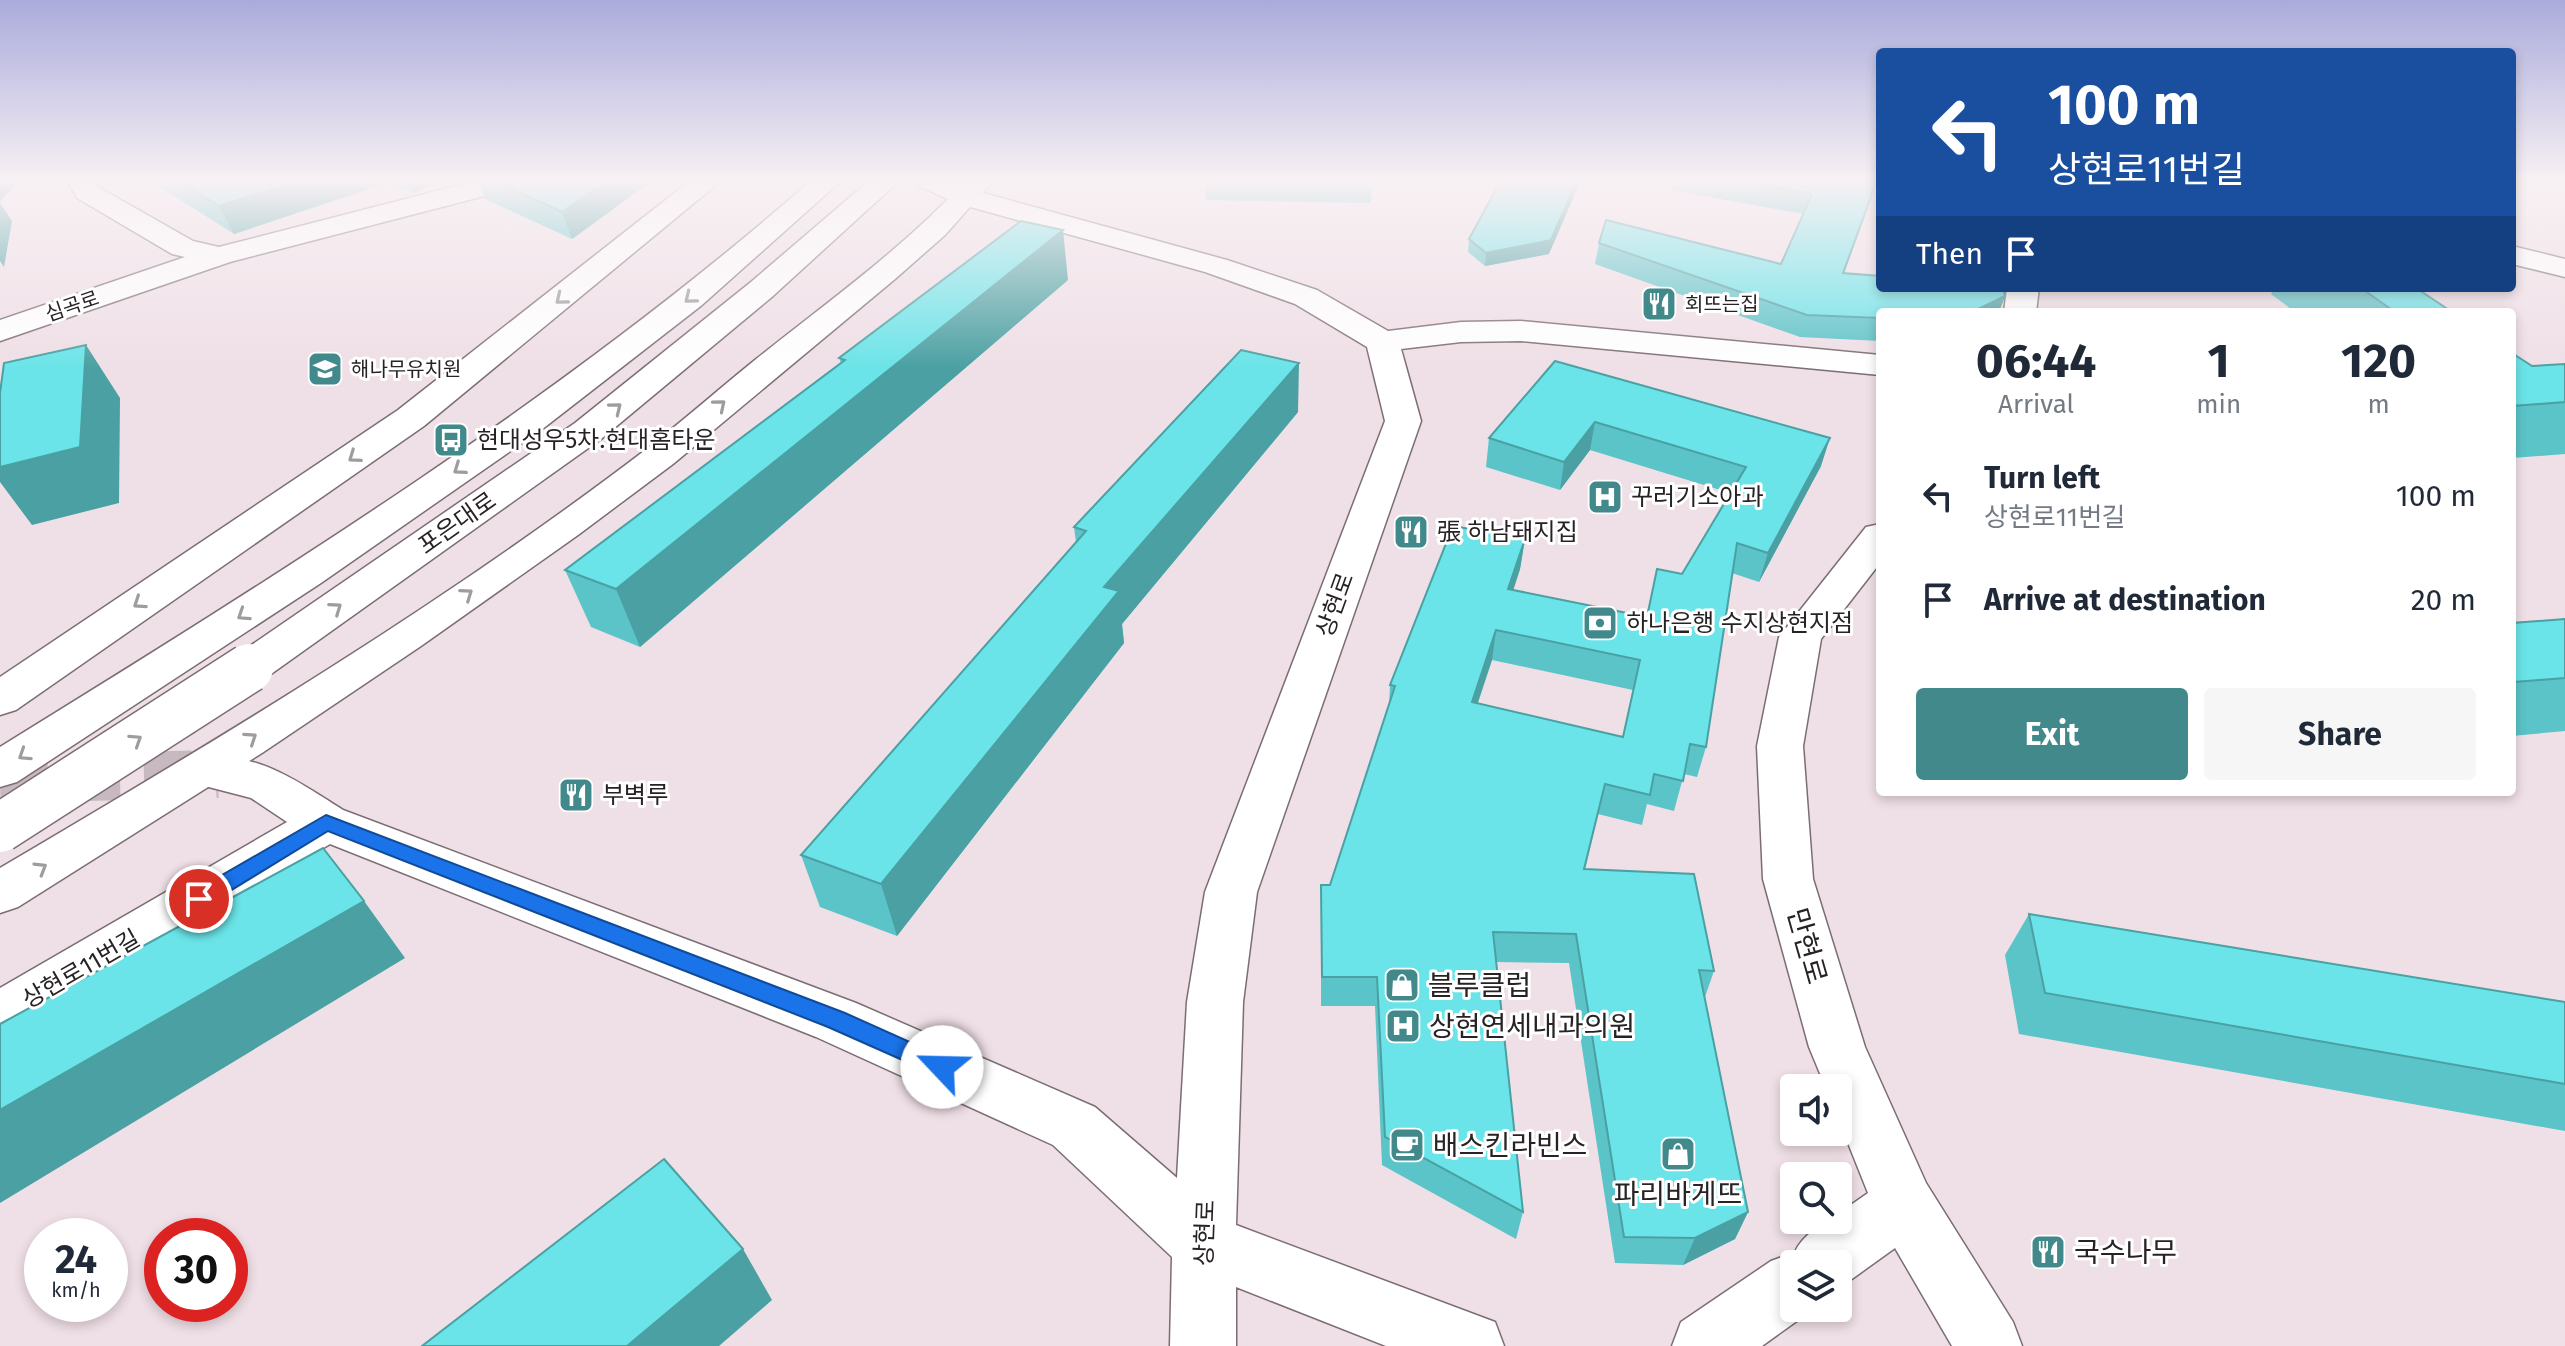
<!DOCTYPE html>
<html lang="en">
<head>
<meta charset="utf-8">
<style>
	body { margin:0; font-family:"Fira Sans","Noto Sans KR",sans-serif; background:#f6f6f7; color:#1f2937; height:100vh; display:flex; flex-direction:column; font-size:30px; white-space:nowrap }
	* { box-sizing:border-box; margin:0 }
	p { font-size:26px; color:#747a83 }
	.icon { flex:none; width:44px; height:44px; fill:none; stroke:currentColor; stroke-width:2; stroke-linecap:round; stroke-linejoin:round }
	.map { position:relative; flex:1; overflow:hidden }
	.side { position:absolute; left:1876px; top:308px; width:640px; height:488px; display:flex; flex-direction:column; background:#fff; border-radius:8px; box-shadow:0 4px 12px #0003 }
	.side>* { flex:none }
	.guide { position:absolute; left:1876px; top:48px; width:640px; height:244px; border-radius:8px; box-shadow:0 4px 12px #0003; background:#1a4fa0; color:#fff; overflow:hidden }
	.buttons { position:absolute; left:1780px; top:1074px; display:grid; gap:16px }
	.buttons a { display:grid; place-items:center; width:72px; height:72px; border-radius:8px; background:#fff; box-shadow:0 4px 12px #0003; font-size:40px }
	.speed { position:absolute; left:24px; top:1218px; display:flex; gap:16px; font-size:40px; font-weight:700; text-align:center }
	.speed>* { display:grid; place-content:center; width:104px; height:104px; border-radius:50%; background:#fff; box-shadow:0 4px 12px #0003; line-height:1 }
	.speed small { font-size:20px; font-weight:400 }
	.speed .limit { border:12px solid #d22; background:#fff; color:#111 }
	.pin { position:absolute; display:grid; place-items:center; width:68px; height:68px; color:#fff; margin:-34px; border:4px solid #fff; border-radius:50%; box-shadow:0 2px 8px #0007 }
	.me { position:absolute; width:88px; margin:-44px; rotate:294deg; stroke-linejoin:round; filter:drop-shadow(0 0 6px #0008) }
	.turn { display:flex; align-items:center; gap:28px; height:168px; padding:0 40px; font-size:36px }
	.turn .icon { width:104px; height:104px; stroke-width:2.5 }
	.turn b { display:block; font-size:56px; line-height:68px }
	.then { display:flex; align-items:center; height:76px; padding:0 40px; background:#0003; gap:16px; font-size:30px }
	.eta { display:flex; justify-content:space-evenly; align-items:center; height:136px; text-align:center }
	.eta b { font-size:48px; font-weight:700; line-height:56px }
	.cta { display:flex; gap:16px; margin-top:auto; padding:16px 40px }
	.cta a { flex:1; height:92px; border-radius:8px; background:#41898b; color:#fff; font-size:32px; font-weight:700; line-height:92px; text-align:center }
	.cta a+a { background:#f6f6f7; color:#1f2937 }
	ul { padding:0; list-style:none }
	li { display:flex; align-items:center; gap:24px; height:104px; padding:0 40px }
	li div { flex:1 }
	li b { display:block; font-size:30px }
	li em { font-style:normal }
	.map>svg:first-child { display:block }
</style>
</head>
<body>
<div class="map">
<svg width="2565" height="1346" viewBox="0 0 2565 1346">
	<rect width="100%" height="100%" fill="#efdfe6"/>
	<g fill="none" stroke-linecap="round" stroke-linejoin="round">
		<path stroke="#c7b9bf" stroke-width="48" stroke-dasharray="48 24" stroke-linecap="butt" d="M0 779 218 774"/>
		<defs>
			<path id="minor" d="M67 180H95L98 187 193 241 219 247 479 180H526L523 186 230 262 0 341V320L185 257 172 254 77 198Z
				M916 180H952L976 191 1227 260 1317 290 1388 331 1461 322 1521 321 1880 355V375L1521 341 1461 342 1401 349 1421 421 1257 892 1243 1002 1236 1225 1495 1322 1504 1346H1386L1236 1287V1346H1170L1172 1257 1053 1145 816 1037 330 844 20 1033 0 1040V988L287 822 251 798 201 785 194 773 201 761C251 746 303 785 343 810L856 1003 1095 1107 1177 1178 1187 1002 1205 892 1385 421 1367 347 1295 304 1205 272 956 203 919 186Z
				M2512 246 2565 259V277L2512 264Z
				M2007 288H2039L2036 312H2004Z
				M1880 524V563L1821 639 1803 746 1813 879 1865 1047 1926 1183 2013 1322 2022 1346H1952L1895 1248 1838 1289V1264H1794V1308H1815L1762 1346H1672L1681 1322 1771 1261 1795 1252C1801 1238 1822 1220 1838 1220V1214L1868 1193 1838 1118V1088H1826L1809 1047 1763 879 1757 746 1779 637 1866 527Z"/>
			<path id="major" d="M691 180H722L424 426 16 710 0 715V677L398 410Z
				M812 180H842L702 305 545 427 321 583 17 782 0 787V747C281 573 562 399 812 180Z
				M870 180H900L773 296 601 439 264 679 249 683 234 679 227 668 234 657 575 423 751 282Z
				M966 180H994L945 235 895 279 673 464 578 535 421 646 262 753 18 907 0 913V868C221 738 444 604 648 448 684 420 719 389 755 360 827 302 903 249 966 180Z"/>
		</defs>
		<use href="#minor" stroke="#7b6d74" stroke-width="3"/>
		<use href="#major" stroke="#7b6d74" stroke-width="3"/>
		<use href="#minor" fill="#fff" fill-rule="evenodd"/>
		<use href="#major" fill="#fff" fill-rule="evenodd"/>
		<defs>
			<path id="major-bridge" d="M0 828 249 668"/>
		</defs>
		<use href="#major-bridge" stroke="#7b6d74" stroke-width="51" stroke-linecap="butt"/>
		<use href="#major-bridge" stroke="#fff" stroke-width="48"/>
	</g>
	<path fill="#5bc4c8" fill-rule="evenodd" d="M149 180H444L413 193 387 183 234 234Z
		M478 180H653L572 239 485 199Z
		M1205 180H1372L1371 203 1206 200Z
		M1673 180H1878L1844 273 2005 296 1999 312H1880V341L1800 337 1595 264 1599 243 1781 264 1804 214 1671 190Z
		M1469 239 1549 254 1485 266 1468 252Z
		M1068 280 640 647 591 627 565 570 841 363 839 358Z
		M2274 288H2416L2452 312H2295L2271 294Z
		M2512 353 2532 366 2565 364V454L2512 458Z
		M1555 361 1821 466 1759 582 1732 573 1706 747 1697 777 1684 774 1674 811 1647 804 1642 825 1598 814 1585 870 1714 971 1705 997 1748 1212 1735 1239 1683 1265 1615 1263 1569 963 1496 962 1523 1212 1516 1239 1382 1165 1375 1006H1321V885H1330L1389 706 1390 685 1525 539 1520 569 1513 590 1646 617 1682 574 1730 493 1590 450 1560 490 1486 467 1489 438ZM1492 660 1633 690 1623 737 1478 703Z
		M1298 412 1122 624 1124 643 897 936 820 907 801 855 1076 542 1074 527Z
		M2565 619V731L2512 736V623Z
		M2029 914 2565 1002V1131L2019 1034 2005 955Z"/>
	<path fill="#4aa0a2" d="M0 180H21L0 201Z
		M300 180H386L387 183 234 234 219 206Z
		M407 180H444L413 193Z
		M451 180H466L453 184Z
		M607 180H653L572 239 562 212Z
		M1577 180H1581L1549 254 1485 266 1486 253Z
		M1877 180H1878L1836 295 1843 273Z
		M0 203 12 221 4 267 0 261Z
		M1063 230 1068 280 640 647 616 589Z
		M2005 296 1999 312H1972Z
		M86 345 120 398 119 503 32 525 0 482V467Z
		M1299 363 1298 412 1122 624 1124 643 897 936 881 884 1104 587Z
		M1595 422 1590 450 1560 490 1564 462Z
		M1830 438 1821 466 1759 582 1768 553Z
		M1525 539 1520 569 1504 619 1508 589Z
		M1496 630 1492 660 1468 731 1472 702Z
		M364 901 405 958 0 1203V1110Z
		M1748 1212 1735 1239 1683 1265 1695 1238Z
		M743 1249 772 1300 719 1346H627Z"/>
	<path fill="#6ae4e8" stroke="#4aa0a2" stroke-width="2" fill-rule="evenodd" d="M177 180H300L219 206Z
		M493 180H607L562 212Z
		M1501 180H1577L1551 240 1486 253 1469 239Z
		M1738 180H1877L1843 273 1880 276V288H2003L2005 296 1972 312H1880V318L1807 315 1599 243 1606 220 1781 264 1812 194Z
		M1021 221 1063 230 616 589 565 570 845 360 839 358Z
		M2361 288H2416L2452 312H2395Z
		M86 345 80 447 0 467V393L4 363Z
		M1241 350 1299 363 1104 587 1119 591 881 884 801 855 1086 531 1074 527Z
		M2512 353 2532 366 2565 364V402L2512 406Z
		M1555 361 1830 438 1768 553 1737 543 1706 747 1690 744 1683 781 1654 774 1650 795 1605 784 1584 869 1694 874 1714 971 1699 970 1748 1212 1695 1238 1624 1237 1576 934 1493 932 1523 1212 1385 1137 1377 977H1322L1321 885H1330L1395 686 1390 685 1453 526 1525 539 1508 589 1647 617 1657 569 1682 574 1746 467 1595 422 1564 462 1489 438ZM1496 630 1640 660 1623 737 1472 702Z
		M2565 619V678L2514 682 2512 680V623Z
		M323 848 364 901 0 1110V1024Z
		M2029 914 2565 1002V1084L2045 993Z
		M664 1159 743 1249 627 1346H422Z"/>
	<defs><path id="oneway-chevron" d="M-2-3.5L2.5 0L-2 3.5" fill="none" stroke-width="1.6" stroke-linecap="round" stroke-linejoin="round" transform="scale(2)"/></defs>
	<g stroke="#9e9c9c">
		<use href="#oneway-chevron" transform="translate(690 298) rotate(141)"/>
		<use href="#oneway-chevron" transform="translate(561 299) rotate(141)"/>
		<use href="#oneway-chevron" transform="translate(720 405) rotate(-40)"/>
		<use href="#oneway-chevron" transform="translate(616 408) rotate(-39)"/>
		<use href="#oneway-chevron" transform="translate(354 457) rotate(145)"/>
		<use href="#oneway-chevron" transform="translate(459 469) rotate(145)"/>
		<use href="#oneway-chevron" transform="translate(467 594) rotate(-35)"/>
		<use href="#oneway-chevron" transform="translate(139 603) rotate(146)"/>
		<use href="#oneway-chevron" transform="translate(336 608) rotate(-35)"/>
		<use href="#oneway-chevron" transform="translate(243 615) rotate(147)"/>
		<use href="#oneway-chevron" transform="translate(251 738) rotate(-34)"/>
		<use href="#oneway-chevron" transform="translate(136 740) rotate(-33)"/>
		<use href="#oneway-chevron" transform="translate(24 755) rotate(147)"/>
		<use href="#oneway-chevron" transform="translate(41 868) rotate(-31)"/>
	</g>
	<linearGradient id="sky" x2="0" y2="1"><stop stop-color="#aaabdb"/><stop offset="0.49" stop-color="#f8f1f4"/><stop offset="1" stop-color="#f8f1f4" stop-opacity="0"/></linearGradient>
	<rect width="2565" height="369" fill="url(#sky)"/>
	<path fill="#1a73e8" stroke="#114b97" stroke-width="2" d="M326 815 845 1013 950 1060 954 1067 950 1074 942 1077 934 1074 828 1027 328 831 207 905 199 907 191 905 188 899 191 893Z"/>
	<defs>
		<symbol id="restaurant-square" viewBox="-11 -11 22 22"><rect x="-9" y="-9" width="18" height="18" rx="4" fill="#41898b" stroke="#fff"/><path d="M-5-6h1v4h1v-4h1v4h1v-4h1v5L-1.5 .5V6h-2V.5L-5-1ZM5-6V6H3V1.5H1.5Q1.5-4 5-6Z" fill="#fff"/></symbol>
		<symbol id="school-square" viewBox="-11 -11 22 22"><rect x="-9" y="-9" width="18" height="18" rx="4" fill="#41898b" stroke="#fff"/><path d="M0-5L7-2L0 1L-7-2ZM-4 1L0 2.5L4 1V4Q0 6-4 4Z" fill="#fff"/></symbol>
		<symbol id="bus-square" viewBox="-11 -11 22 22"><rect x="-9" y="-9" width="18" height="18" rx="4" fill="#41898b" stroke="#fff"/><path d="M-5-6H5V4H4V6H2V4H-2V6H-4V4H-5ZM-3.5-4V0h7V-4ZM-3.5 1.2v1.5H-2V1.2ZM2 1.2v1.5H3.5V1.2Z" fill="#fff"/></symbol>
		<symbol id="hospital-square" viewBox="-11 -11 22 22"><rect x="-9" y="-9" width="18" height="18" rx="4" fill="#41898b" stroke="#fff"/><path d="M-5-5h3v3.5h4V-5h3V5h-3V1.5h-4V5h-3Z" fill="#fff"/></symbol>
		<symbol id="bank-square" viewBox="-11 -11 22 22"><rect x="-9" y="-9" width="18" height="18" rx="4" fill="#41898b" stroke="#fff"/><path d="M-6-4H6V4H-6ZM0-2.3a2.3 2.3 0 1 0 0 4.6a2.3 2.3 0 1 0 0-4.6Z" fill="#fff"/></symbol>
		<symbol id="shop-square" viewBox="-11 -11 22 22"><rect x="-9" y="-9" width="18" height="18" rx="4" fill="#41898b" stroke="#fff"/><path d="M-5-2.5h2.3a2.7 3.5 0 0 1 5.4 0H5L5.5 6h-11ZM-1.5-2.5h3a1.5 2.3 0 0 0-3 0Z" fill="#fff"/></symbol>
		<symbol id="cafe-square" viewBox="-11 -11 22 22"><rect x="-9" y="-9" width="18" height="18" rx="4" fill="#41898b" stroke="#fff"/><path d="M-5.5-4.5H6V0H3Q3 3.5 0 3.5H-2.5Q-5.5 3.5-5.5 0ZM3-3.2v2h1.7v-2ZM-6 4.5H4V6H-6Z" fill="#fff"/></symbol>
	</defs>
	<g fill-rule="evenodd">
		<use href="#restaurant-square" x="1639" y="284" width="40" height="40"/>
		<use href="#school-square" x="305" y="349" width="40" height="40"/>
		<use href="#bus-square" x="431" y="420" width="40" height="40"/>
		<use href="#hospital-square" x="1585" y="477" width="40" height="40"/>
		<use href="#restaurant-square" x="1391" y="512" width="40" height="40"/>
		<use href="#bank-square" x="1580" y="603" width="40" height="40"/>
		<use href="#restaurant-square" x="556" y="775" width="40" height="40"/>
		<use href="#shop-square" x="1382" y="965" width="40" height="40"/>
		<use href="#hospital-square" x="1383" y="1006" width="40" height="40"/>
		<use href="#cafe-square" x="1387" y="1125" width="40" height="40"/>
		<use href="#shop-square" x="1658" y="1134" width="40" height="40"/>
		<use href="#restaurant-square" x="2028" y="1232" width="40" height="40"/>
	</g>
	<g text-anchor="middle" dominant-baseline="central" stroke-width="6" stroke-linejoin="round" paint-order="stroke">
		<g font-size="20" fill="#272224" stroke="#fff" text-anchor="start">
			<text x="1685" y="304">회뜨는집</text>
			<text x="351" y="369">해나무유치원</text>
		</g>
		<g font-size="20" fill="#272224" stroke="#fff">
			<text transform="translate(72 306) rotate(-19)">심곡로</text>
		</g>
		<g font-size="24" fill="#272224" stroke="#fff" text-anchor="start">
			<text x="477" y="440">현대성우5차.현대홈타운</text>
			<text x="1631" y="497">꾸러기소아과</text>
			<text x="1437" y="532">張 하남돼지집</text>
			<text x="1626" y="623">하나은행 수지상현지점</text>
			<text x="602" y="795">부벽루</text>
		</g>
		<g font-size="24" fill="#272224" stroke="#fff">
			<text transform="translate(457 523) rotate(-35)">포은대로</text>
			<text transform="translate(1335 605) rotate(-70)">상현로</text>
			<text transform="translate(81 969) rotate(-30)">상현로11번길</text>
			<text transform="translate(1205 1233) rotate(-88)">상현로</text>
		</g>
		<g font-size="28" fill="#272224" stroke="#fff">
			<text transform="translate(1807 946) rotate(74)">만현로</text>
		</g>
		<g font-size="28" fill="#272224" stroke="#fff" text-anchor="start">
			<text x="1428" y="985">블루클럽</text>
			<text x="1429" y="1026">상현연세내과의원</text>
			<text x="1433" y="1145">배스킨라빈스</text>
			<text x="1678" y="1194" text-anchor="middle">파리바게뜨</text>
			<text x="2074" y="1252">국수나무</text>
		</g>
	</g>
</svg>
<div class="buttons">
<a><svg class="icon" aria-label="sound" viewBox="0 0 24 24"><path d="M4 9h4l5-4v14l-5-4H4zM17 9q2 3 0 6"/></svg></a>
<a><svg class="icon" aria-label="search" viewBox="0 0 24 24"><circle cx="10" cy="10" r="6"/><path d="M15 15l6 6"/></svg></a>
<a><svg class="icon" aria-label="layers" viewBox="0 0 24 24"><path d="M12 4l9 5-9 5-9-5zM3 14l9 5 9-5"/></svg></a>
</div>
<div class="speed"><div>24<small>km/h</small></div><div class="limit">30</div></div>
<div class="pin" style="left:199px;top:899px;background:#d93025"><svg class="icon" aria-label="arrive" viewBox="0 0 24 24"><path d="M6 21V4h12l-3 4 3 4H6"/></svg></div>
<svg class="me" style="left:942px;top:1067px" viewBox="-20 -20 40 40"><circle r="19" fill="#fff"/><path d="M0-13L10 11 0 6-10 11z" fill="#1a73e8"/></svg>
<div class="guide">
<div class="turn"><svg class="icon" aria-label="left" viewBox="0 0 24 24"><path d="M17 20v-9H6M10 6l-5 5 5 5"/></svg><div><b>100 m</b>상현로11번길</div></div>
<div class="then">Then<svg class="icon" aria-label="arrive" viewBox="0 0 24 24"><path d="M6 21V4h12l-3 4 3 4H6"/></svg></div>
</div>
<section class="side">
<div class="eta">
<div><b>06:44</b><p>Arrival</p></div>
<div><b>1</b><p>min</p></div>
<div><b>120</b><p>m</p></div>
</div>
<ul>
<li><svg class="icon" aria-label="left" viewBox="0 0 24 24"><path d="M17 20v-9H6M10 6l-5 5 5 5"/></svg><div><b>Turn left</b><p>상현로11번길</p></div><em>100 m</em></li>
<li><svg class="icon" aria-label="arrive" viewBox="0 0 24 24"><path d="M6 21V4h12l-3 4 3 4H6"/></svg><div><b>Arrive at destination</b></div><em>20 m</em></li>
</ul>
<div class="cta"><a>Exit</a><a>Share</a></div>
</section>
</div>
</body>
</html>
